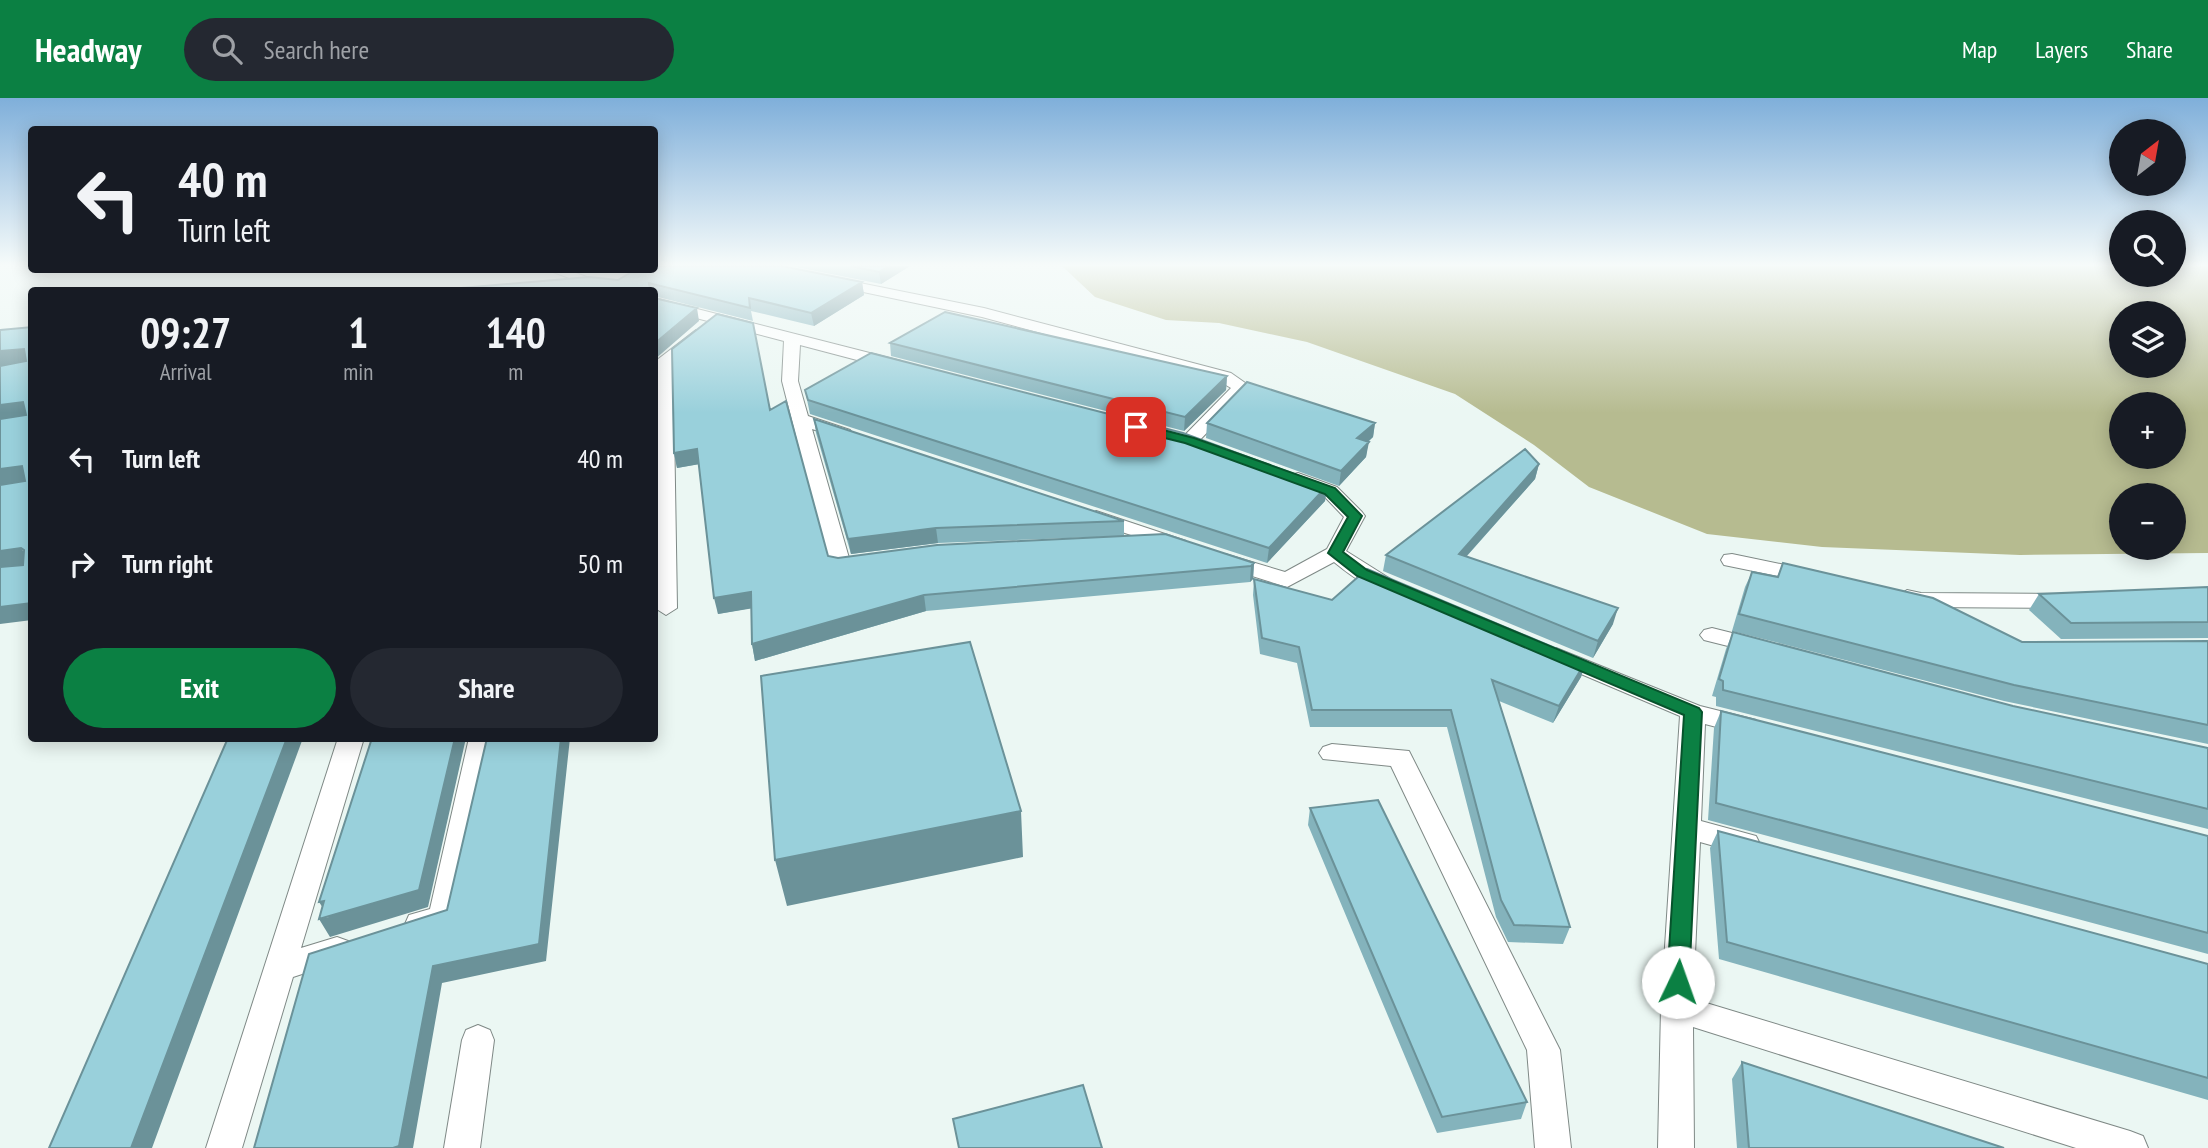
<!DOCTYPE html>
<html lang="en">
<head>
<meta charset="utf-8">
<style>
	body { margin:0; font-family:"PT Sans Narrow",sans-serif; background:#242831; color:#f1f3f6; height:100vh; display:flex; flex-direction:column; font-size:26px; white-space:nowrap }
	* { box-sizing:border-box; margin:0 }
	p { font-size:23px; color:#9ea1a6 }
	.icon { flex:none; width:38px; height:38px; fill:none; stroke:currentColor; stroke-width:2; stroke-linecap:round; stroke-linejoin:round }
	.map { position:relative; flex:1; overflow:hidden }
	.panel { position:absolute; left:28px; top:189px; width:630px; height:455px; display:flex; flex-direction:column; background:#171b24; border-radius:7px; box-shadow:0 4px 18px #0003 }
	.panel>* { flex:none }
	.guide { position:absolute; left:28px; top:28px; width:630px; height:147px; border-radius:7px; box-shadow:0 4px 18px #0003; background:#171b24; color:#f1f3f6; overflow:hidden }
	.needle { width:46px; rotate:31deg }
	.controls { position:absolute; left:2109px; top:21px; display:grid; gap:14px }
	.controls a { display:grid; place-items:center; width:77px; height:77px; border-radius:50%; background:#171b24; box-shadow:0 4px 18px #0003; font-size:35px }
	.pin { position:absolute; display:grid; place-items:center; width:60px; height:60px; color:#fff; margin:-30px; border-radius:14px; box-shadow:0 4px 10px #0006 }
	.me { position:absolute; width:77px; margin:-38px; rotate:3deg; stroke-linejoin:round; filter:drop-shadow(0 0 5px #0008) }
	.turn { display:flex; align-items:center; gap:24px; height:147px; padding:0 35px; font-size:32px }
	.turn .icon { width:91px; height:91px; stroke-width:2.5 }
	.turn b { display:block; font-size:49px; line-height:60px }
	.eta { display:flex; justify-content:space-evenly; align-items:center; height:119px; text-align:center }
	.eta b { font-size:42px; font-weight:700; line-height:49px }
	.button { display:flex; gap:14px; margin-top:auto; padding:14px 35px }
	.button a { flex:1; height:80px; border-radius:42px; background:#0b8043; color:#fff; font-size:28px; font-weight:700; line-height:80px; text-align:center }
	.button a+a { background:#242831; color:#f1f3f6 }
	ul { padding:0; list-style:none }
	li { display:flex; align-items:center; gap:21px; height:105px; padding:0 35px }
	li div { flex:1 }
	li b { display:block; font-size:26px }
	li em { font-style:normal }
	header { display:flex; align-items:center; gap:42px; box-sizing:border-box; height:98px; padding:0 35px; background:#0b8043; color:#fff }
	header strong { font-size:33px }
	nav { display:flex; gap:38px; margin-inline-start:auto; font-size:24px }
	.search { width:490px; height:63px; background:#242831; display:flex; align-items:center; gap:18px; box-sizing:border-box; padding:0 24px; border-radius:38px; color:#9ea1a6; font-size:26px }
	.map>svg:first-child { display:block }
</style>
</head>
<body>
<header>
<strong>Headway</strong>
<div class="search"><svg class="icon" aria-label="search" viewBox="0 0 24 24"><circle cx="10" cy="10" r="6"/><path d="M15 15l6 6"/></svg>Search here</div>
<nav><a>Map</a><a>Layers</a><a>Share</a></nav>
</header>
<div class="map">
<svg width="2208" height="1050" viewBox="0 0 2208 1050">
	<rect width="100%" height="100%" fill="#ebf7f3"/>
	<path fill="#b6bb90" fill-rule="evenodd" d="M1062 168H2121V177H2174V168H2208V455L2020 457 1822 449 1707 436 1589 389 1534 347 1455 296 1307 244 1219 225 1166 222 1095 199ZM2121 215H2174V268H2121ZM2121 306H2174V359H2121ZM2121 397H2174V450H2121Z"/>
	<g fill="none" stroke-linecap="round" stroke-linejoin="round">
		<defs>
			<path id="lane" d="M548 172H568L621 192H601Z
				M835 180 984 210 1231 275 1251 289 1195 347H1183L1180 343 1183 339 1231 290 1219 283 982 219 830 187V181Z
				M654 200 901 263V271L895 272 800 247 798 283 808 318 850 332 853 336 844 341 812 331 849 460 872 459 875 464 872 469 840 473 829 467 782 283 784 243 654 209Z
				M696 232 704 237 702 240 673 264 677 510 666 517 655 510 657 262Z
				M1298 375 1337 389 1362 414 1365 418 1346 453 1400 487 1397 492C1375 497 1350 477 1334 464L1287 489 1217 467 1214 462 1217 457 1225 456 1285 474 1327 451 1344 419 1323 397 1291 385 1288 381 1291 377Z
				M1096 413 1186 443 1189 447 1179 453 1089 423 1086 419Z
				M1732 456 1819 474 1822 479 1811 485 1724 467 1721 462 1724 457Z
				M1907 492 1921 495 2064 496 2075 503 2064 510 1921 509 1899 504 1896 499Z
				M1712 530 1768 544 1772 549 1768 554 1760 556 1704 542 1700 537 1704 532Z
				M1556 550 1700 608 1756 622 1760 628 1756 634 1747 637 1705 626 1701 723 1756 738 1760 746 1756 754 1746 757 1700 744 1693 901 2130 1033 2143 1038 2148 1050H2076L1693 929 1694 1050H1658L1661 910 1680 618 1548 562 1544 557 1548 552Z
				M338 640H364L301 850 337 839 348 843 352 852 348 861 293 879 242 1050H206Z
				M469 640H495L458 819 454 828 420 838 409 835 405 826 409 817 430 811Z
				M1332 646 1409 653 1560 952 1571 1050H1535L1527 952 1391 668 1323 661 1319 655 1323 649Z
				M478 927 490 932 494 942 480 1050H444L462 942 466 932Z"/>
		</defs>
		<use href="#lane" stroke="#7f8986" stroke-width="2"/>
		<use href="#lane" fill="#fff" fill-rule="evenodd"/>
	</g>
	<path fill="#84b3bc" d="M791 168H910L881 186Z
		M640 172 862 184 864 197 814 228 751 213 753 223 654 198V192H438L618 182 641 174Z
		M890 245 1227 278 1226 292 1184 333 891 258Z
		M805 292 1327 388 1325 403 1267 465 810 316Z
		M770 312 828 458 838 460 1254 465 1253 481 1250 484 926 513 755 563 752 546 751 510 718 516 699 366 677 370 674 355Z
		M814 321 1124 423V438L938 445 851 456 816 335Z
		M1207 325H1375L1373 339 1368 344 1366 359 1339 388 1206 340Z
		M1539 366 1535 381 1467 458 1613 526 1593 560 1383 473 1386 457Z
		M1783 465 2022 544 2208 543V646L2004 603 1732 533 1745 489 1752 474 1777 479Z
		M1254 481 1332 502 1586 563 1581 579 1553 625 1499 603 1570 829 1563 846 1508 844 1496 819 1447 629H1310L1297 565 1260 556 1253 497Z
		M2208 489V540L2061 541 2029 512 2039 496Z
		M1733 534 2013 608 2208 650V731L1716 608V599L1712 598 1726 551Z
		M1721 613 2208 738V856L1708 722 1714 630Z
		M1310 710 1527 1004 1521 1021 1437 1035 1308 727Z
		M1718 733 2208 866V1002L1719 861 1710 750Z
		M1742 964 2004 1050H1737L1732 981Z"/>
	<path fill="#6b9299" d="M889 168H910L881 186 879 174Z
		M862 184 864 197 814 228 811 215Z
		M697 210 699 223 654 262V246Z
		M24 251 32 264 0 268V253Z
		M1227 278 1226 292 1184 333 1185 319Z
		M23 304 32 318 0 322V307Z
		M1375 325 1373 339 1355 355 1357 340Z
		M1369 344 1366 359 1339 388 1341 373Z
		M697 351 700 366 677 370 674 355Z
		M1539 366 1535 381 1455 471 1459 456Z
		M22 368 32 383 0 387V371Z
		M1327 388 1325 403 1267 465 1269 450Z
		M936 430 938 445 851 456 848 441Z
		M21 450 32 465 0 471V453Z
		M1254 465 1253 481 1250 484 1251 468Z
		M751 494 754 510 718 516 714 500Z
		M924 497 926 513 755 563 752 546Z
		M32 505V522L0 526V509Z
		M1618 510 1613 526 1593 560 1598 543Z
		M1586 563 1581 579 1553 625 1559 608Z
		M287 640H303L152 1050H131Z
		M455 640H466L428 809 330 839 319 821 329 819 319 804Z
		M561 640H570L546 863 442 885 413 1050H393L433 868Z
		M1021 713 1023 759 787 808 775 762Z"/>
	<path fill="#99d0db" stroke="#6b9299" stroke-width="2" d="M654 168H782L862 184 811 215 749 200 750 210 649 185 650 192H438L589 179 618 182 630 175 648 174 642 172H654Z
		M851 168H889L879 174Z
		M654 200 697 210 654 246Z
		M945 214 1227 278 1185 319 890 245Z
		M717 216 753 225 770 312 786 303 828 458 838 460 937 447 1165 436 1254 465 1251 468 924 497 752 546 751 494 714 500 697 351 674 355 672 251Z
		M32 229V505L0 509V469L23 467 24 452 21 450 0 453V387L25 383 22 368 0 371V321L26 317 23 304 0 307V268L26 263 24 251 0 253V232Z
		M871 255 1183 335 1327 388 1269 450 808 302 805 292Z
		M1247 284 1375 325 1357 340 1369 344 1341 373 1207 325Z
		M814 321 1124 423 936 430 848 441Z
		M1525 351 1539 366 1459 456 1618 510 1598 543 1386 457Z
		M1783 465 1933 500 2022 544 2208 543V627L2014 587 1739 516 1752 474 1778 479Z
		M1367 471 1586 563 1559 608 1492 582 1570 829 1514 827 1501 802 1451 612H1312L1299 549 1262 540 1254 481 1332 502Z
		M2208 489V524L2071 525 2039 496Z
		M1733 534 2013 608 2208 650V711L1723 592V583L1719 581Z
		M970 544 1021 713 775 762 761 578Z
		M1721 613 2208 738V835L1716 705Z
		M228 640H287L131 1050H49Z
		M372 640H455L419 792 319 821 324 803 319 804Z
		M487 640H561L539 846 433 868 399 1048 393 1050H254L309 856 447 812Z
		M1378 702 1527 1004 1442 1019 1310 710Z
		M1718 733 2208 866V980L1727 844Z
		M1742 964 2004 1050H1749Z
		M1083 987 1102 1050H959L953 1021Z"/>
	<linearGradient id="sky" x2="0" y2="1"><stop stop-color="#7fafda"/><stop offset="0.53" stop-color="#f6fbfa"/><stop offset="1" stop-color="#f6fbfa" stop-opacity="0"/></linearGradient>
	<rect width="2208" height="315" fill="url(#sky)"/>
	<path fill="#0b8043" stroke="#07532c" stroke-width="2" d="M1136 325 1194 340 1335 390 1362 418 1343 454 1367 472 1699 610 1702 614 1689 884 1686 891 1678 894 1670 891 1667 884 1684 617 1357 478 1328 455 1348 419 1325 396 1185 345 1132 332V326Z"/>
</svg>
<div class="controls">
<a><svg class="needle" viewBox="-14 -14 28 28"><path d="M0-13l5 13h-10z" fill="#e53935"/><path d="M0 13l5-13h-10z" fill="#9ea1a6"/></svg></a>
<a><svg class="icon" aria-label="search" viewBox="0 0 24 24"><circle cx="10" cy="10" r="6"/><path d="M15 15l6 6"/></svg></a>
<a><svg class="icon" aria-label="layers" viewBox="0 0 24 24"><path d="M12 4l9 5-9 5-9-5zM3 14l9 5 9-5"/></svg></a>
<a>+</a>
<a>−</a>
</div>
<div class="pin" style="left:1136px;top:329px;background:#d93025"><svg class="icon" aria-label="arrive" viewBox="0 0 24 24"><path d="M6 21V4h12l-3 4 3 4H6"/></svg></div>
<svg class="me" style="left:1678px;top:884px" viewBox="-20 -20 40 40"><circle r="19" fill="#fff"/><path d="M0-13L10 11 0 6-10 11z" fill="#0b8043"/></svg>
<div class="guide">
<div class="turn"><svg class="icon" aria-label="left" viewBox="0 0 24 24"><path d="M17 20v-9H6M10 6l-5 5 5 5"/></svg><div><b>40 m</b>Turn left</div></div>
</div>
<section class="panel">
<div class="eta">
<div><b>09:27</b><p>Arrival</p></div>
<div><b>1</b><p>min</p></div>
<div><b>140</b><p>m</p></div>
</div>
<ul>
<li><svg class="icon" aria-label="left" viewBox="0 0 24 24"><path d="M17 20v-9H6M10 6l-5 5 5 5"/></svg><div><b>Turn left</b></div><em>40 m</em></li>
<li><svg class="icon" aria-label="right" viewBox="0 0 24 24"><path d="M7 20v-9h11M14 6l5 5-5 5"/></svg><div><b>Turn right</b></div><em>50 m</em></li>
</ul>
<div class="button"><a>Exit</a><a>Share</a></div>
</section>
</div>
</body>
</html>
